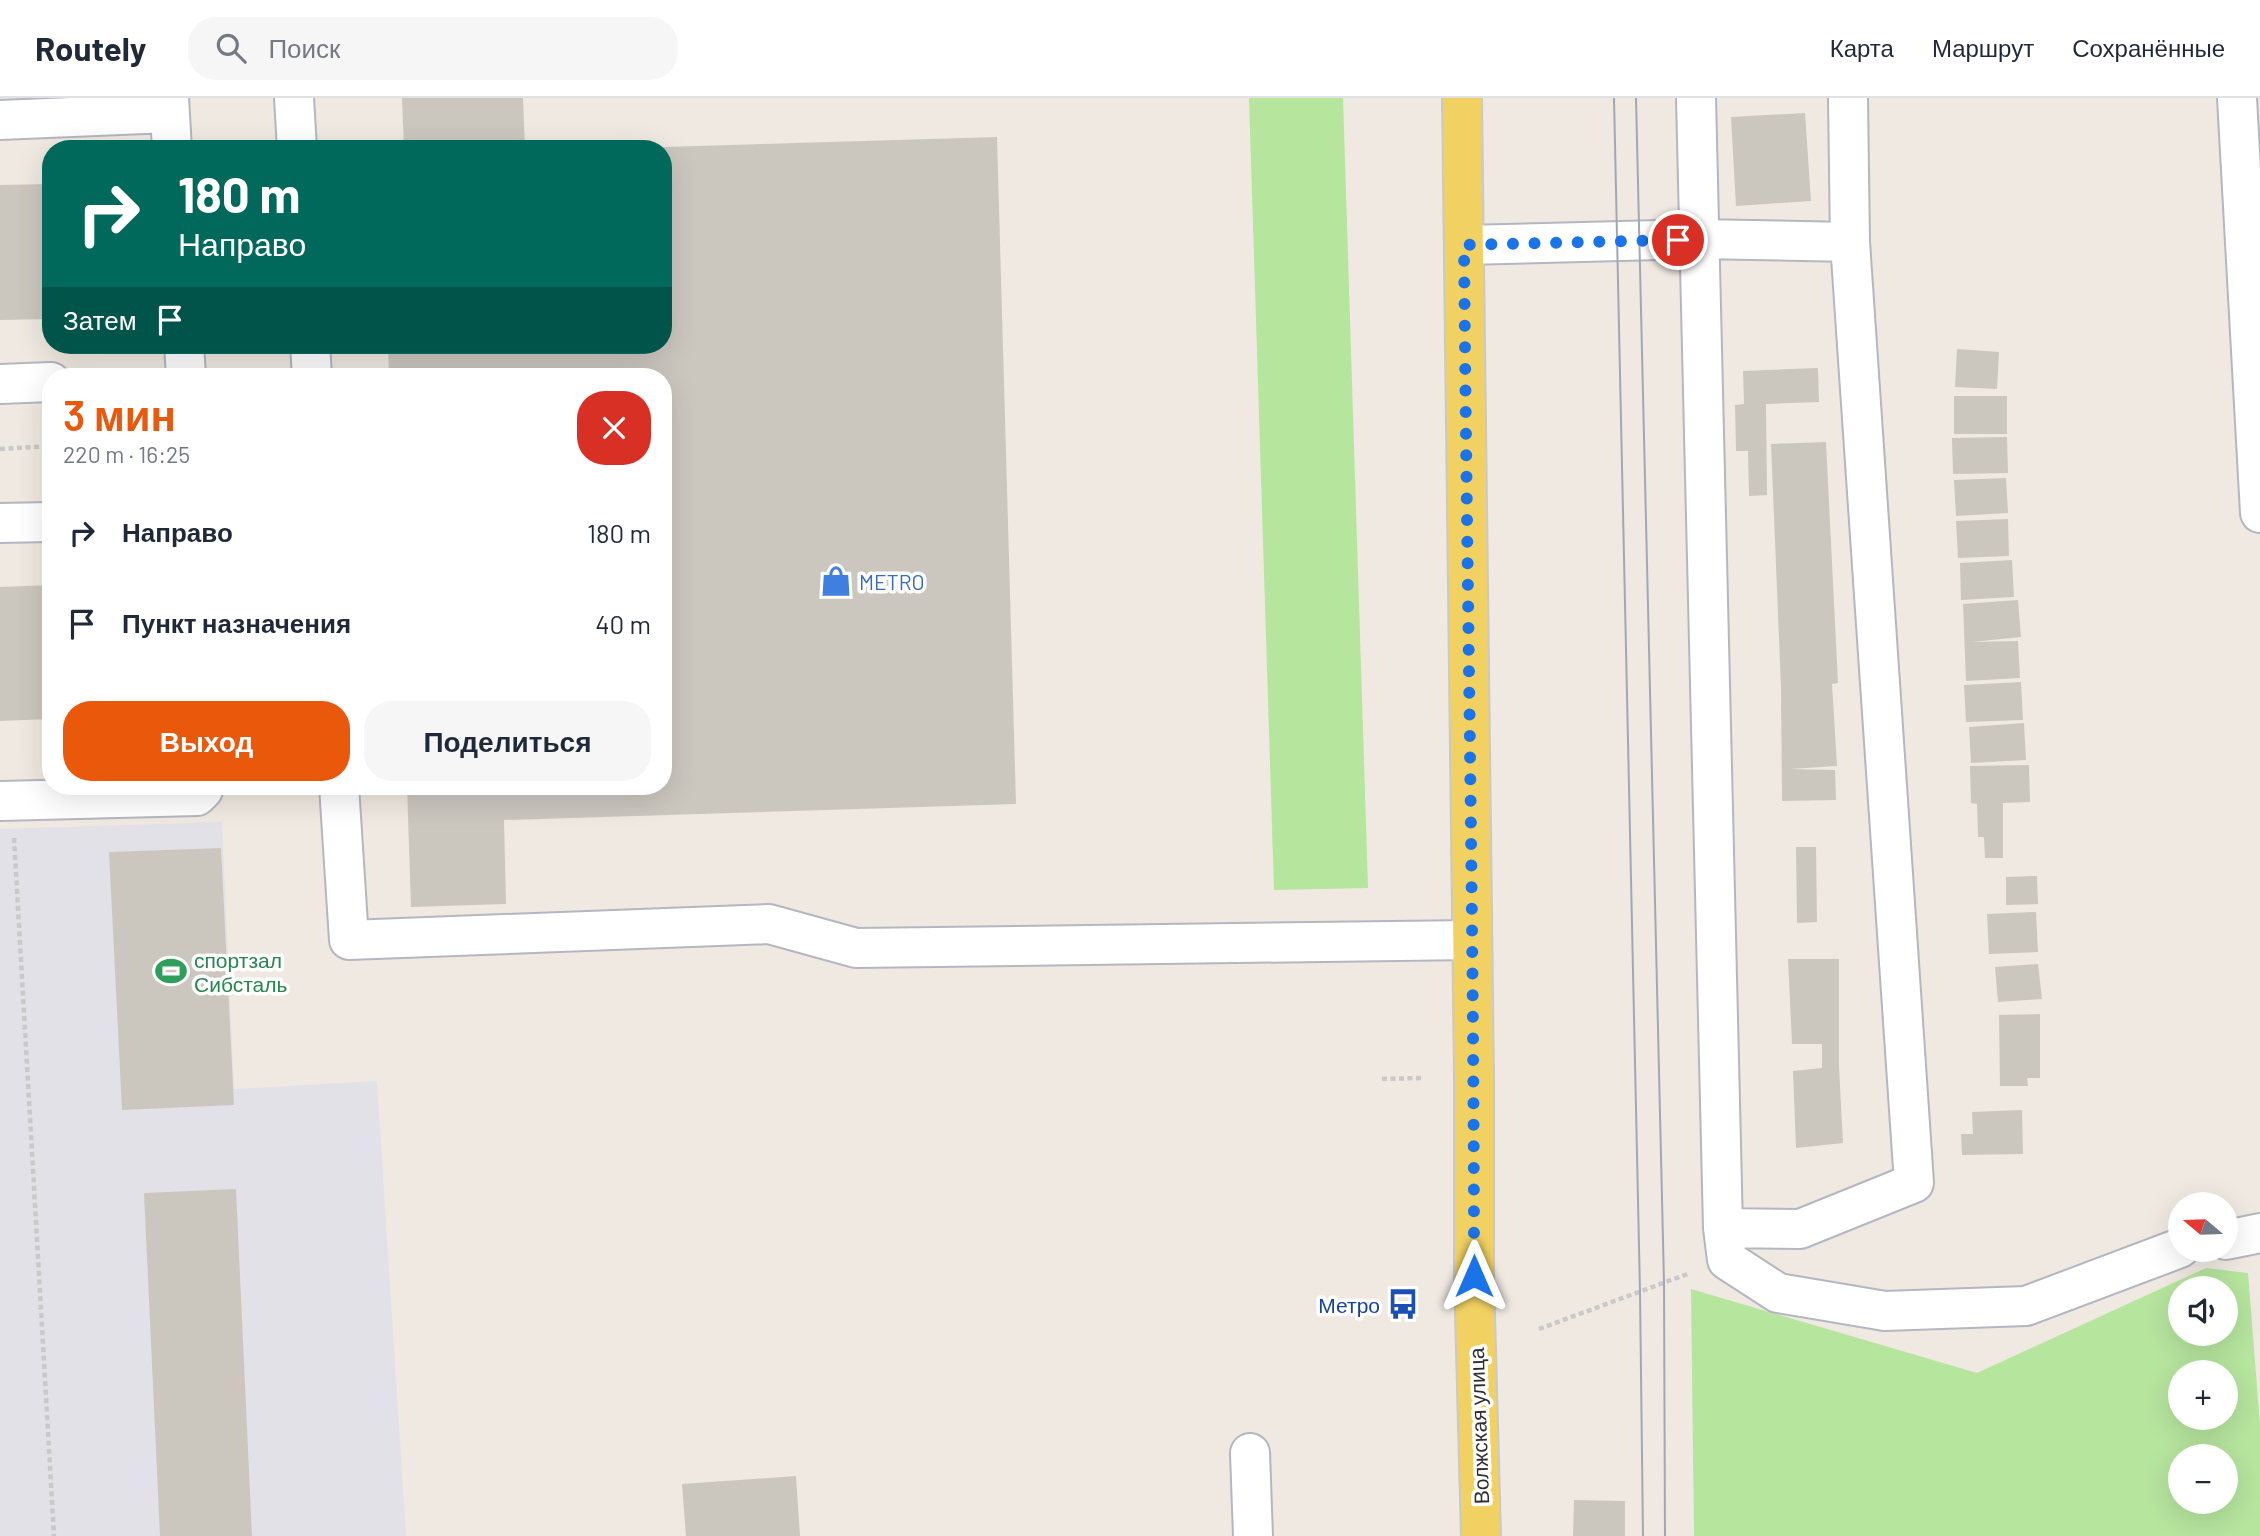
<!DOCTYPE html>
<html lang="ru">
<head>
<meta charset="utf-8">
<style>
	body { margin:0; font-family:Barlow,sans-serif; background:#f6f6f7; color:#1f2937; height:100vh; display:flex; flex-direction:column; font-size:26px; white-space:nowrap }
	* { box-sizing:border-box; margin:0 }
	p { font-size:23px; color:#747a83 }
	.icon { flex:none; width:38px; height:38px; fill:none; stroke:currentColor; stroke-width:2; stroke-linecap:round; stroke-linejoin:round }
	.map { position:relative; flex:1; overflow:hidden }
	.panel { position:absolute; left:42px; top:270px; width:630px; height:427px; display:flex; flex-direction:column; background:#fff; border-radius:28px; box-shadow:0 7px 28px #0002 }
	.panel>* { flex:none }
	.hud { position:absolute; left:42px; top:42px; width:630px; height:214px; border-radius:28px; box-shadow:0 7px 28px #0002; background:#00695c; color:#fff; overflow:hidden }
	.needle { width:46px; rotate:289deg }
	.fabs { position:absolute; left:2168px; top:1094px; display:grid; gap:14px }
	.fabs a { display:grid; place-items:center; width:70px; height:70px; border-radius:50%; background:#fff; box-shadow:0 7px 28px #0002; font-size:35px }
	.pin { position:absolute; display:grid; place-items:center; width:60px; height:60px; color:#fff; margin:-30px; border:4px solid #fff; border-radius:50%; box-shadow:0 2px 7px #0007 }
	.me { position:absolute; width:77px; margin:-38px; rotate:0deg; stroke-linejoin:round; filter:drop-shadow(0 0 5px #0008) }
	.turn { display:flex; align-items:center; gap:24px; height:147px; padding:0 21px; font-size:32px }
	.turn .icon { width:91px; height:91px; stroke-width:2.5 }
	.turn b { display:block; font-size:49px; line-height:60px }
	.then { display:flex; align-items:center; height:66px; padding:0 21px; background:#0003; gap:14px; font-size:26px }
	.round { display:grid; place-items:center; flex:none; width:74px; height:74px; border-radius:28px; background:#f6f6f7 }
	.overview { display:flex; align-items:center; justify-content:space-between; height:119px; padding:0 21px }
	h1 { font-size:42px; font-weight:600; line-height:52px; color:#ea580c }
	.action { display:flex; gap:14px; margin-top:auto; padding:14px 21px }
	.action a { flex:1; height:80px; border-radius:28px; background:#ea580c; color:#fff; font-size:28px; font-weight:600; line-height:80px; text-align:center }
	.action a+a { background:#f6f6f7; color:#1f2937 }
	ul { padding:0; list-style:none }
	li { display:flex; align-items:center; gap:21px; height:91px; padding:0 21px }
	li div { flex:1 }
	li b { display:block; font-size:26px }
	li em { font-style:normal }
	header { display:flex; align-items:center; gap:42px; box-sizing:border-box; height:98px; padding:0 35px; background:#fff; border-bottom:2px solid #e0e1e3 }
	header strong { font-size:33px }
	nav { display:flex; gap:38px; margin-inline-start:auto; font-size:24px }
	.search { width:490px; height:63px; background:#f6f6f7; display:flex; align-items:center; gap:18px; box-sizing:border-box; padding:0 24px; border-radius:28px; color:#747a83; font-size:26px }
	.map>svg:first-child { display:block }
</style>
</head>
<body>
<header>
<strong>Routely</strong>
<div class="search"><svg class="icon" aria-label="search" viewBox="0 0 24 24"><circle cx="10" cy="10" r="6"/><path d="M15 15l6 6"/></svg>Поиск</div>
<nav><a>Карта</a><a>Маршрут</a><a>Сохранённые</a></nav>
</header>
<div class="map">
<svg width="2260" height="1438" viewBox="0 0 2260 1438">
	<rect width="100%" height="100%" fill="#efe9e1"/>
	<path fill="#e3e1e8" d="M222 724 234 991 377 983 406 1438H0V731Z"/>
	<path fill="#b6e59e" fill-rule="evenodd" d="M1249 0H1343L1368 790 1274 792Z
		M2206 1170 2248 1175 2260 1327V1438H1694L1691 1191 1977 1275ZM2180 1190H2226V1236H2180ZM2180 1274H2226V1320H2180ZM2180 1358H2226V1404H2180Z"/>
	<path fill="#cbc7bf" d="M402 0H523L525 51H404Z
		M1805 15 1811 103 1736 108 1731 19Z
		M997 39 1016 706 504 722 506 806 411 809 407 688H663V278H389L388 247H663V49Z
		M51 86V221L0 222V87Z
		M1957 251 1999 254 1997 291 1955 289Z
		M1818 270 1819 304 1766 306 1767 397 1749 398 1748 353H1736L1735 307 1744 306 1743 273Z
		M1954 298H2007V336H1954Z
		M2007 339 2008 375 1953 376 1952 340Z
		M1826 344 1838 585 1832 586 1837 668 1790 671 1835 672 1836 702 1782 703 1781 589 1771 346Z
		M2006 380 2008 415 1956 418 1954 382Z
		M2008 421 2009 458 1958 460 1956 423Z
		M2012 462 2014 499 1961 502 1960 465Z
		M51 487V621L0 623V489Z
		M2018 502 2021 539 1972 544 2018 543 2020 580 1966 583 1963 506Z
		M2021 584 2023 622 1966 624 1964 587Z
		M2024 625 2026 662 1971 665 1969 629Z
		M2029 667 2030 704 2003 705V760H1985L1984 739H1978L1977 706 1971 705 1970 668Z
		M1796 749H1816L1817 824 1797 825Z
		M221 750 234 1007 122 1012 109 754Z
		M2037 778 2038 806 2006 807V779Z
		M2036 814 2038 854 1989 856 1987 816Z
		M1788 861H1839V969L1843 1045 1796 1050 1793 973 1822 970V946H1792Z
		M2038 866 2042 901 1998 904 1995 869Z
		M2040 916V980H2027L2028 988H2000L1999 917Z
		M2022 1012 2023 1056 1962 1057 1961 1036H1973L1972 1014Z
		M236 1091 252 1438H160L144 1095Z
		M796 1378 800 1438H686L682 1386Z
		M1574 1402 1625 1403V1438H1573Z"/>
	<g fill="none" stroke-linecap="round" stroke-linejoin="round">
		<defs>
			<path id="minor" d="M169 0 172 51
				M294 0 297 51
				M1696 0 1723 1130 1727 1162 1778 1195 1885 1213 2026 1208 2180 1150
				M2237 0 2260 415
				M0 22 169 15
				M1464 147 1698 141 1850 144
				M184 247 186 278
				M310 247 312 278
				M0 286 51 284
				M0 425 51 424
				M339 688 349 842 769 826 856 850 1472 842
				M0 703 197 698 203 692V688
				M1723 1130 1800 1131 1914 1085 1850 144 1848 0
				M2226 1142 2260 1135
				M1250 1355 1253 1438"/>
			<path id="major" d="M1462 0 1474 979V1178L1481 1438"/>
		</defs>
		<use href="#minor" stroke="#b4b7c1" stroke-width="42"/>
		<use href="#major" stroke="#c9c9c9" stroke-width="42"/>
		<path stroke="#c9c9c9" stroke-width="4.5" stroke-dasharray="5 3.5" stroke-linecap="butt" d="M0 351 51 348
			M14 740 54 1438
			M1382 981 1421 980
			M1539 1231 1690 1175"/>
		<use href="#minor" stroke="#fff" stroke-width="38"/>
		<use href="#major" stroke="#f2d163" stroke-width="38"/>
		<path stroke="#a3a6b8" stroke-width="2" d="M1614 0 1640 1194 1643 1438
			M1636 0 1664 1185 1665 1438"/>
	</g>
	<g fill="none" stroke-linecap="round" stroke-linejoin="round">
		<path stroke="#1a73e8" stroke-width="12" stroke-dasharray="0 21.6" d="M1474 1178C1474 834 1467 491 1464 147L1678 142"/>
	</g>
	<defs>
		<symbol id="shop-bare" viewBox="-9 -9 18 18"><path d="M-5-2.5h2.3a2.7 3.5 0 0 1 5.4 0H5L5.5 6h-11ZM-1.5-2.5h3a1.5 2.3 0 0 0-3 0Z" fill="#3f7fe0" stroke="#fff" stroke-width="2.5" paint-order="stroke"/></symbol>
		<symbol id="stadium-bare" viewBox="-9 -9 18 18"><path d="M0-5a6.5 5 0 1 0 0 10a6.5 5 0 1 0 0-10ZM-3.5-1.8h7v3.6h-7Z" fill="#2e9e5b" stroke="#fff" stroke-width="2.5" paint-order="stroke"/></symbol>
		<symbol id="bus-bare" viewBox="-9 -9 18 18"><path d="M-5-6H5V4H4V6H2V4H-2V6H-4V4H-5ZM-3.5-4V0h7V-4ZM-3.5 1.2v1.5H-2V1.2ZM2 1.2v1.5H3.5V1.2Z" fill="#1a4fb4" stroke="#fff" stroke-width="2.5" paint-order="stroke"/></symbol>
	</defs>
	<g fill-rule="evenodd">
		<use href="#shop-bare" x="814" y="461" width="44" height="44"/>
		<use href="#stadium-bare" x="149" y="851" width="44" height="44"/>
		<use href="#bus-bare" x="1381" y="1184" width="44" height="44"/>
	</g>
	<g text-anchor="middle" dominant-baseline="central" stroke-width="7" stroke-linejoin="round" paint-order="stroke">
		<g font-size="21" fill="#366cbe" stroke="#fff" text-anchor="start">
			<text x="859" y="483">METRO</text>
		</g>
		<g font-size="21" fill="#27864d" stroke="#fff" text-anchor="start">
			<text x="194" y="861">спортзал<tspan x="194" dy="24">Сибсталь</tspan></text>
		</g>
		<g font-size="21" fill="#164399" stroke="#fff" text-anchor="end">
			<text x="1380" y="1206">Метро</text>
		</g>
		<g font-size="21" fill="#2e2e2e" stroke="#fff">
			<text transform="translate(1478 1328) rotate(-92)">Волжская улица</text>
		</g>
	</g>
</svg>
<div class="fabs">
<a><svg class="needle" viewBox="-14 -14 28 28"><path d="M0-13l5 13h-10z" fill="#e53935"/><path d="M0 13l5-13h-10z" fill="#747a83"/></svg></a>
<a><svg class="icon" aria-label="sound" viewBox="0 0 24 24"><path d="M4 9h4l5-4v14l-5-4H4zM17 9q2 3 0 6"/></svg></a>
<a>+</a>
<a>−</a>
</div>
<div class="pin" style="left:1678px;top:142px;background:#d93025"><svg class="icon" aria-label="arrive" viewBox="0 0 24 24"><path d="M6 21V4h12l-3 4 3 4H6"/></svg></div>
<svg class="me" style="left:1474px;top:1178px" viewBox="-20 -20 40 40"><path d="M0-17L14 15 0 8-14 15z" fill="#1a73e8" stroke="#fff" stroke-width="4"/></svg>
<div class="hud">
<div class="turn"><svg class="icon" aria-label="right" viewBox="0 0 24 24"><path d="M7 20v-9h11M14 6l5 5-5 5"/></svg><div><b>180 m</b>Направо</div></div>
<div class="then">Затем<svg class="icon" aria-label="arrive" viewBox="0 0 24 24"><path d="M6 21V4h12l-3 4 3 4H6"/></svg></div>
</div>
<section class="panel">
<div class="overview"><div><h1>3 мин</h1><p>220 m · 16:25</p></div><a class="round" style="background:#d93025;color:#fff"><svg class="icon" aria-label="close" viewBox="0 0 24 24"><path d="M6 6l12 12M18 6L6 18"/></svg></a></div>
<ul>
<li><svg class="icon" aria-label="right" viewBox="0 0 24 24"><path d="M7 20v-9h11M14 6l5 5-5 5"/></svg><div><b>Направо</b></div><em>180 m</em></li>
<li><svg class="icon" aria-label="arrive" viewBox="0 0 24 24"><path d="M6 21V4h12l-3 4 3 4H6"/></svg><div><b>Пункт назначения</b></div><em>40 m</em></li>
</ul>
<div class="action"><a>Выход</a><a>Поделиться</a></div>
</section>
</div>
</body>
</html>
